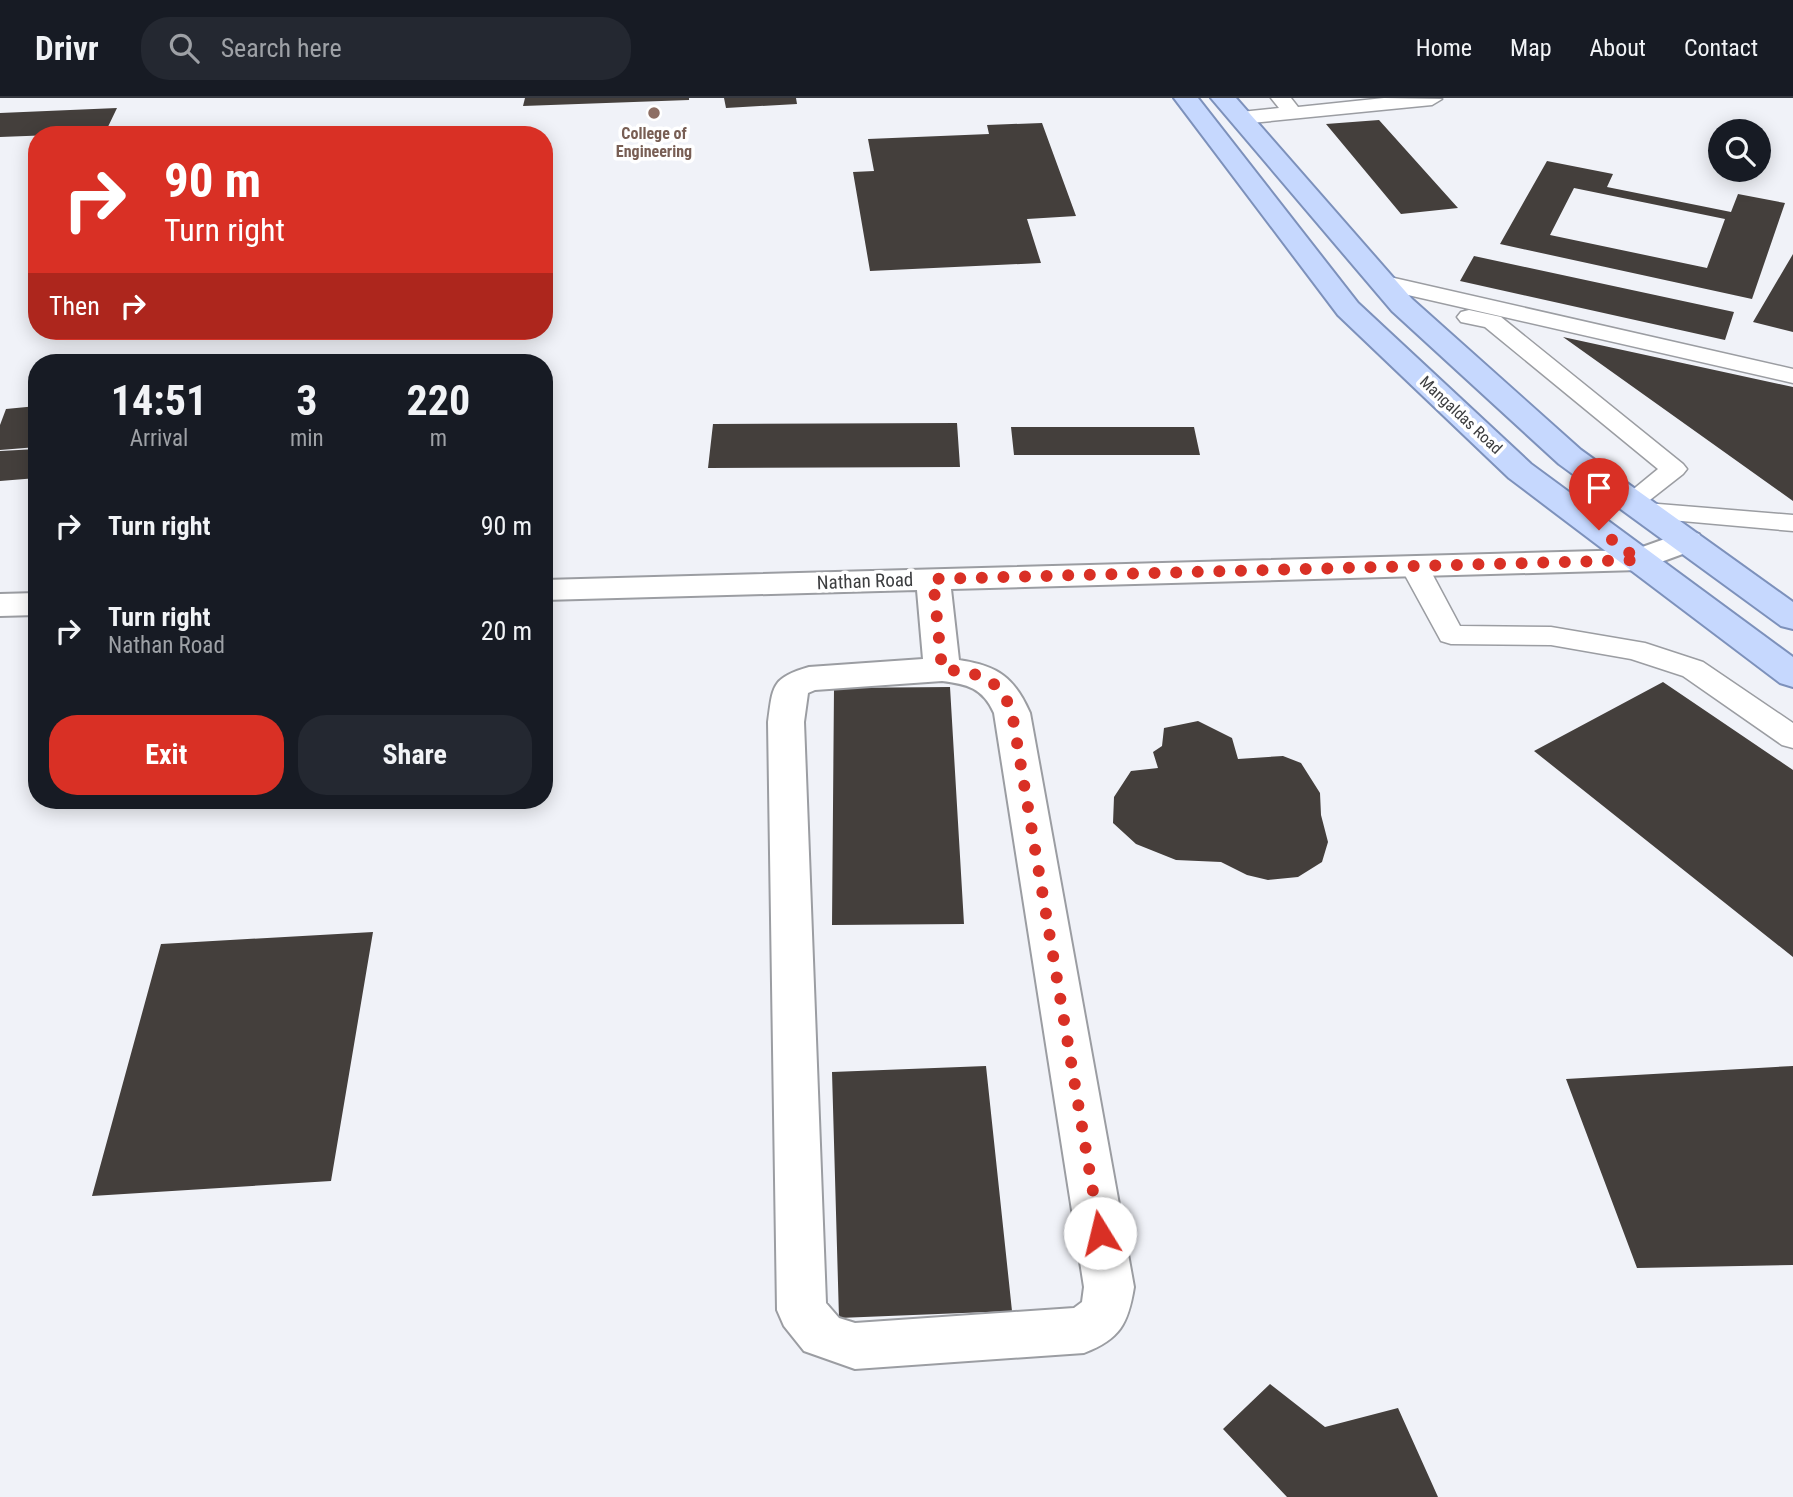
<!DOCTYPE html>
<html lang="en">
<head>
<meta charset="utf-8">
<style>
	body { margin:0; font-family:"Roboto Condensed",sans-serif; background:#242831; color:#f1f3f6; height:100vh; display:flex; flex-direction:column; font-size:26px; white-space:nowrap }
	* { box-sizing:border-box; margin:0 }
	p { font-size:23px; color:#9ea1a6 }
	.icon { flex:none; width:38px; height:38px; fill:none; stroke:currentColor; stroke-width:2; stroke-linecap:round; stroke-linejoin:round }
	.map { position:relative; flex:1; overflow:hidden }
	.sheet { position:absolute; left:28px; top:256px; width:525px; height:455px; display:flex; flex-direction:column; background:#171b24; border-radius:28px; box-shadow:0 4px 18px #0003 }
	.sheet>* { flex:none }
	.banner { position:absolute; left:28px; top:28px; width:525px; height:214px; border-radius:28px; box-shadow:0 4px 18px #0003; background:#d93025; color:#fff; overflow:hidden }
	.tools { position:absolute; left:1708px; top:21px; display:grid; gap:14px }
	.tools a { display:grid; place-items:center; width:63px; height:63px; border-radius:50%; background:#171b24; box-shadow:0 4px 18px #0003; font-size:35px }
	.pin { position:absolute; display:grid; place-items:center; width:60px; height:60px; color:#fff; margin:-72px -30px; border-radius:50% 50% 50% 0; rotate:-45deg; box-shadow:0 0 7px #0007 }
	.pin .icon { rotate:45deg }
	.me { position:absolute; width:77px; margin:-38px; rotate:351deg; stroke-linejoin:round; filter:drop-shadow(0 0 5px #0008) }
	.turn { display:flex; align-items:center; gap:24px; height:147px; padding:0 21px; font-size:32px }
	.turn .icon { width:91px; height:91px; stroke-width:2.5 }
	.turn b { display:block; font-size:49px; line-height:60px }
	.then { display:flex; align-items:center; height:66px; padding:0 21px; background:#0003; gap:14px; font-size:26px }
	.eta { display:flex; justify-content:space-evenly; align-items:center; height:119px; text-align:center }
	.eta b { font-size:42px; font-weight:700; line-height:49px }
	.cta { display:flex; gap:14px; margin-top:auto; padding:14px 21px }
	.cta a { flex:1; height:80px; border-radius:28px; background:#d93025; color:#fff; font-size:28px; font-weight:700; line-height:80px; text-align:center }
	.cta a+a { background:#242831; color:#f1f3f6 }
	ul { padding:0; list-style:none }
	li { display:flex; align-items:center; gap:21px; height:105px; padding:0 21px }
	li div { flex:1 }
	li b { display:block; font-size:26px }
	li em { font-style:normal }
	header { display:flex; align-items:center; gap:42px; box-sizing:border-box; height:98px; padding:0 35px; background:#171b24; border-bottom:2px solid #363941 }
	header strong { font-size:33px }
	nav { display:flex; gap:38px; margin-inline-start:auto; font-size:24px }
	.search { width:490px; height:63px; background:#242831; display:flex; align-items:center; gap:18px; box-sizing:border-box; padding:0 24px; border-radius:28px; color:#9ea1a6; font-size:26px }
	.map>svg:first-child { display:block }
</style>
</head>
<body>
<header>
<strong>Drivr</strong>
<div class="search"><svg class="icon" aria-label="search" viewBox="0 0 24 24"><circle cx="10" cy="10" r="6"/><path d="M15 15l6 6"/></svg>Search here</div>
<nav><a>Home</a><a>Map</a><a>About</a><a>Contact</a></nav>
</header>
<div class="map">
<svg width="1793" height="1399" viewBox="0 0 1793 1399">
	<rect width="100%" height="100%" fill="#f0f2f8"/>
	<path fill="#443f3c" fill-rule="evenodd" d="M525 0H689V2L523 8Z
		M724 0H796L797 6 726 10Z
		M117 10 105 35 0 39V15Z
		M1379 22 1458 110 1401 116 1326 26Z
		M1042 25 1076 118 1027 121 1041 165 870 173 853 74 874 73 868 41 989 36 987 27Z
		M1547 63 1613 76 1607 89 1731 114 1738 96 1785 105 1752 201 1500 146ZM1574 90 1725 121 1707 170 1550 137Z
		M1793 156V234L1753 224Z
		M1474 158 1734 214 1725 242 1460 183Z
		M1563 239 1793 289V403Z
		M37 308V349L0 352V327L6 311Z
		M957 325 960 369 708 370 713 326Z
		M1011 329H1194L1200 357H1014Z
		M37 351V380L0 383V353Z
		M1663 584 1793 672V859L1534 653Z
		M950 589 964 826 832 827 834 590Z
		M1198 623 1232 640 1238 661 1283 658 1301 665 1320 695 1321 717 1328 744 1322 764 1298 779 1268 782 1247 777 1221 764 1176 762 1136 746 1113 725 1114 699 1131 673 1158 670 1153 654 1162 648 1164 630Z
		M373 834 331 1083 92 1098 161 846Z
		M986 968 1012 1213 839 1220 832 974Z
		M1793 968V1167L1637 1170 1566 981Z
		M1270 1286 1325 1329 1398 1310 1438 1399H1287L1223 1331Z"/>
	<g fill="none" stroke-linecap="round" stroke-linejoin="round">
		<defs>
			<path id="service" d="M1271 0H1291L1298 9 1384 0 1442 1 1432 7 1241 26 1231 20 1241 14 1279 10Z
				M1381 177 1793 271V285L1373 189 1370 184 1373 179Z
				M1469 212 1501 219 1683 366 1687 371 1683 376 1646 405 1793 417V433L1637 419 1633 413 1635 410 1623 409 1619 403 1658 371 1485 229 1461 224 1457 219 1461 214Z
				M1414 460 1424 462 1428 468 1460 528 1551 529 1645 545 1703 564 1793 625V650L1782 647 1683 578 1631 561 1551 547 1451 546 1441 543 1400 468 1404 462Z"/>
			<path id="minor" d="M1687 433 1699 436 1703 443 1699 450 1639 472 951 491 959 562C998 568 1014 579 1030 615L1134 1189C1128 1226 1120 1241 1084 1255L855 1271 804 1253 784 1228 777 1212 768 624C773 588 771 580 809 569L923 561 917 492 544 502V482L1634 452ZM942 583C967 586 983 590 994 615L1084 1189 1082 1204 1074 1210 855 1225 839 1220 826 1205 804 624 808 595 815 592Z
				M37 495V517L0 518V496Z"/>
			<path id="primary" d="M1174 0H1198L1358 205 1531 366 1793 559V589L1780 585 1509 380 1338 217Z
				M1211 0H1236L1412 201 1581 352 1793 504V531L1781 528 1559 366 1392 213Z"/>
		</defs>
		<use href="#service" stroke="#9b9da2" stroke-width="3"/>
		<use href="#minor" stroke="#9b9da2" stroke-width="4"/>
		<use href="#primary" stroke="#7d91bb" stroke-width="4"/>
		<use href="#service" fill="#fff" fill-rule="evenodd"/>
		<use href="#minor" fill="#fff" fill-rule="evenodd"/>
		<use href="#primary" fill="#c6d8fe" fill-rule="evenodd"/>
	</g>
	<g fill="none" stroke-linecap="round" stroke-linejoin="round">
		<path stroke="#d93025" stroke-width="12" stroke-dasharray="0 21.6" d="M1100 1135 1012 615C999 578 978 575 942 571L933 481 1639 462 1599 432"/>
	</g>
	<circle fill="#8d6e63" stroke="#fff" stroke-width="2.5" cx="654" cy="15" r="7"/>
	<g text-anchor="middle" dominant-baseline="central" stroke-width="7" stroke-linejoin="round" paint-order="stroke">
		<g font-size="16" font-weight="bold" fill="#785e54" stroke="#fff">
			<text x="654" y="35">College of<tspan x="654" dy="18">Engineering</tspan></text>
		</g>
		<g font-size="16" fill="#3c3d3f" stroke="#fff">
			<text transform="translate(1461 317) rotate(43)">Mangaldas Road</text>
		</g>
		<g font-size="19" fill="#3c3d3f" stroke="#fff">
			<text transform="translate(865 483) rotate(-2)">Nathan Road</text>
		</g>
	</g>
</svg>
<div class="tools">
<a><svg class="icon" aria-label="search" viewBox="0 0 24 24"><circle cx="10" cy="10" r="6"/><path d="M15 15l6 6"/></svg></a>
</div>
<div class="pin" style="left:1599px;top:432px;background:#d93025"><svg class="icon" aria-label="arrive" viewBox="0 0 24 24"><path d="M6 21V4h12l-3 4 3 4H6"/></svg></div>
<svg class="me" style="left:1100px;top:1135px" viewBox="-20 -20 40 40"><circle r="19" fill="#fff"/><path d="M0-13L10 11 0 6-10 11z" fill="#d93025"/></svg>
<div class="banner">
<div class="turn"><svg class="icon" aria-label="right" viewBox="0 0 24 24"><path d="M7 20v-9h11M14 6l5 5-5 5"/></svg><div><b>90 m</b>Turn right</div></div>
<div class="then">Then<svg class="icon" aria-label="right" viewBox="0 0 24 24"><path d="M7 20v-9h11M14 6l5 5-5 5"/></svg></div>
</div>
<section class="sheet">
<div class="eta">
<div><b>14:51</b><p>Arrival</p></div>
<div><b>3</b><p>min</p></div>
<div><b>220</b><p>m</p></div>
</div>
<ul>
<li><svg class="icon" aria-label="right" viewBox="0 0 24 24"><path d="M7 20v-9h11M14 6l5 5-5 5"/></svg><div><b>Turn right</b></div><em>90 m</em></li>
<li><svg class="icon" aria-label="right" viewBox="0 0 24 24"><path d="M7 20v-9h11M14 6l5 5-5 5"/></svg><div><b>Turn right</b><p>Nathan Road</p></div><em>20 m</em></li>
</ul>
<div class="cta"><a>Exit</a><a>Share</a></div>
</section>
</div>
</body>
</html>
